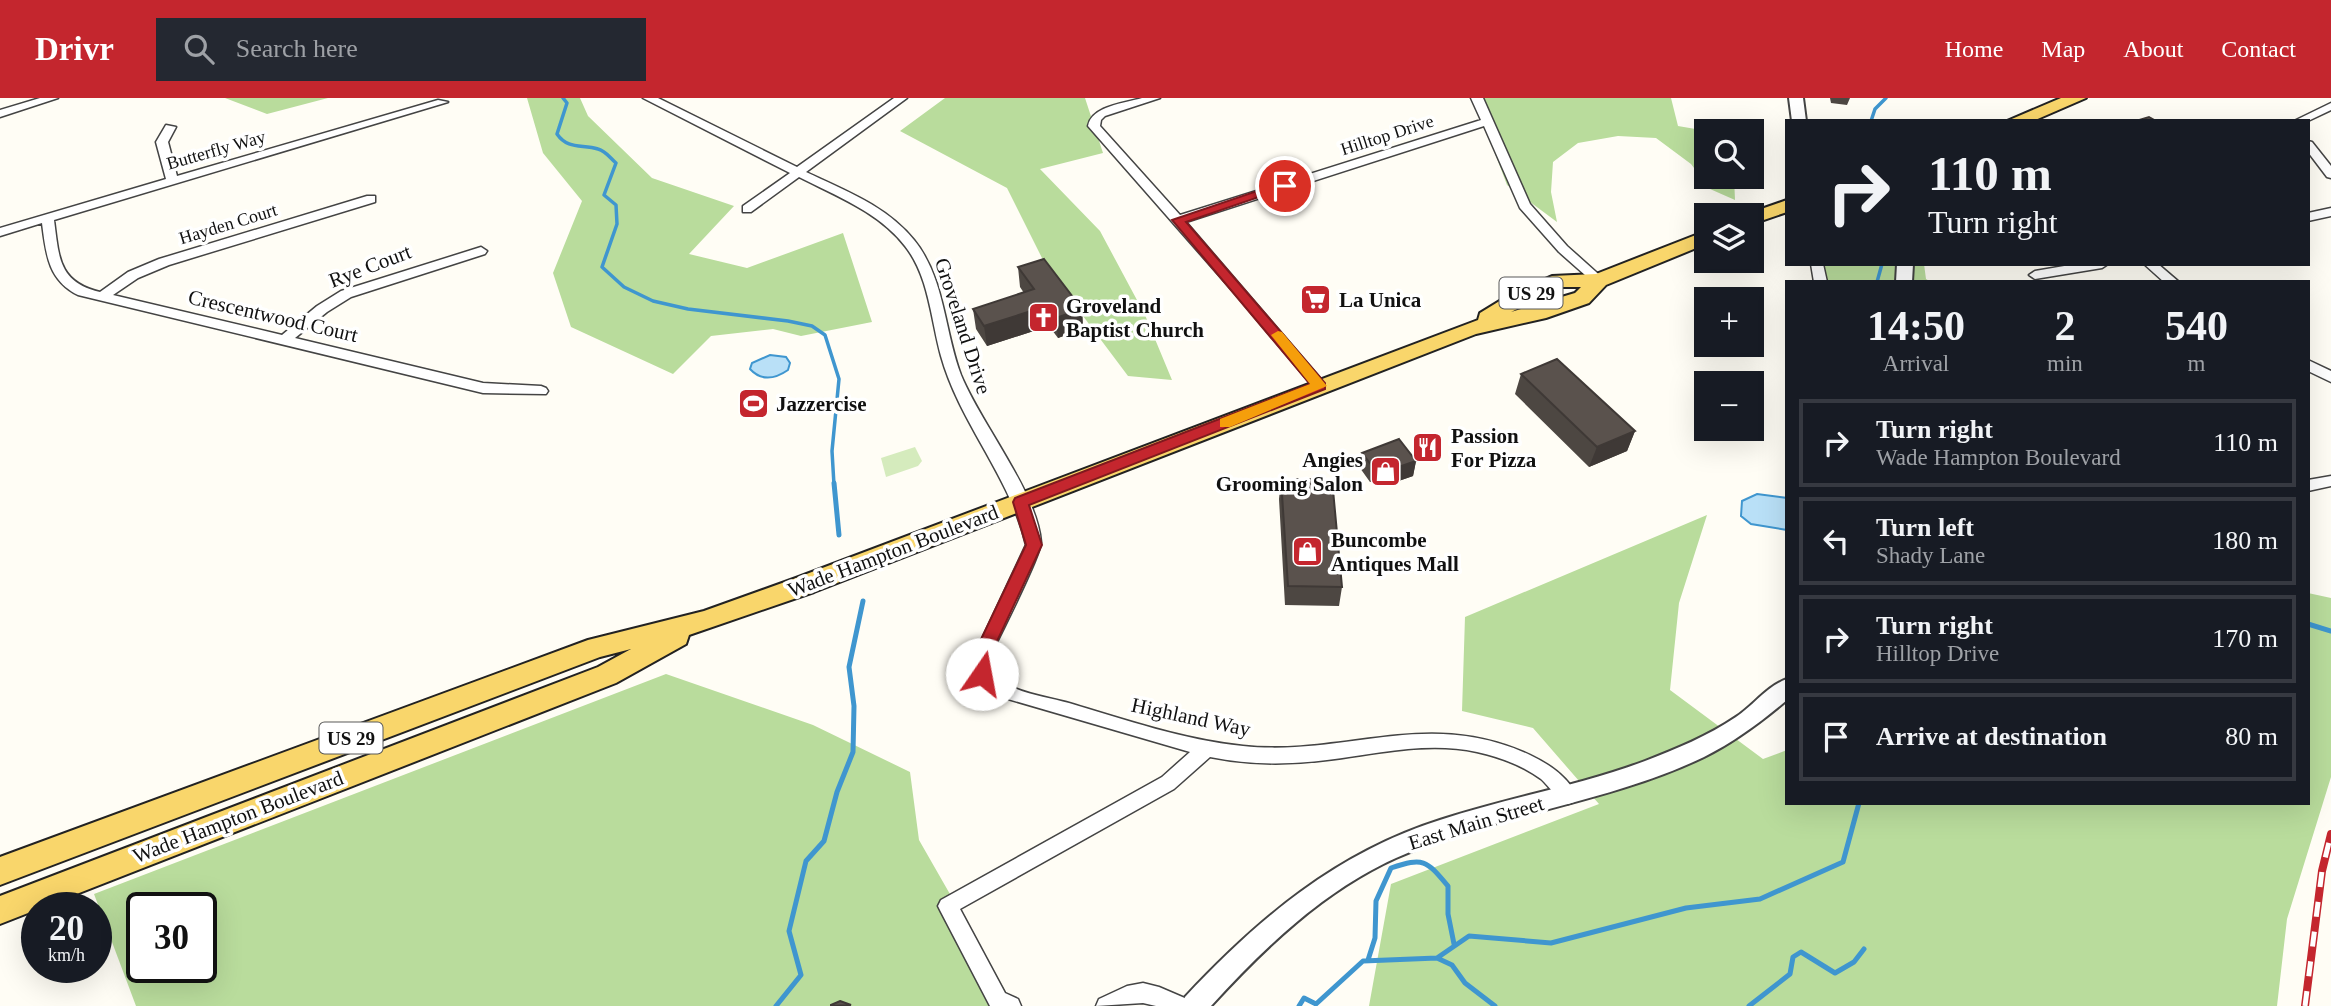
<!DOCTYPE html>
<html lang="en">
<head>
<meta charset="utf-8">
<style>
	body { margin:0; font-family:"Times New Roman",serif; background:#242831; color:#f1f3f6; height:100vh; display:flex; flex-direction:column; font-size:26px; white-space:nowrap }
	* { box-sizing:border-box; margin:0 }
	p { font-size:23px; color:#9ea1a6 }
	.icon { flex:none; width:38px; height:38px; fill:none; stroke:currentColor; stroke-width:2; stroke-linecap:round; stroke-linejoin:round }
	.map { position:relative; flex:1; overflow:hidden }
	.sheet { position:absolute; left:1785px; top:182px; width:525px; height:525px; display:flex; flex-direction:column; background:#171b24; border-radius:0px; box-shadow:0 7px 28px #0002 }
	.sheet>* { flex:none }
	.banner { position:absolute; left:1785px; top:21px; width:525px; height:147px; border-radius:0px; box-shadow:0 7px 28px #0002; background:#171b24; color:#f1f3f6; overflow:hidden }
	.tools { position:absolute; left:1694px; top:21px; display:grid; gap:14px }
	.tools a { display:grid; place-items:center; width:70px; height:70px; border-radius:0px; background:#171b24; box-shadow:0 7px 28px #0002; font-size:35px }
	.speed { position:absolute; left:21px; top:794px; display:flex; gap:14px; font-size:35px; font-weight:700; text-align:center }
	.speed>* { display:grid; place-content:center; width:91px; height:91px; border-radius:50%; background:#171b24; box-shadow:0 7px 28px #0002; line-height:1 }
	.speed small { font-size:18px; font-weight:400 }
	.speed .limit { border:4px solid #111; border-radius:10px; background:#fff; color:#111 }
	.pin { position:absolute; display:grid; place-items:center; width:60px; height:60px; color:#fff; margin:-30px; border:4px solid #fff; border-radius:50%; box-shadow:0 2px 7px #0007 }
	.me { position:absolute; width:77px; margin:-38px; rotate:12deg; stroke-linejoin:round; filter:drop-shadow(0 0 5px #0008) }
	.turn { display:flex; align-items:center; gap:24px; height:147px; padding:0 28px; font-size:32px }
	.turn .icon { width:91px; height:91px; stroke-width:2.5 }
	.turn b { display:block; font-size:49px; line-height:60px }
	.eta { display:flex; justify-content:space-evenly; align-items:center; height:119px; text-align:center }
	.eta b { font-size:42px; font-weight:600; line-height:49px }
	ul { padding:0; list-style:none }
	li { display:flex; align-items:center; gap:21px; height:88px; margin:0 14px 10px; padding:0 14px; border:4px solid #363941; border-radius:0px }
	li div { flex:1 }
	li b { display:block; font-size:26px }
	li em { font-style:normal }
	header { display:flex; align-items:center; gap:42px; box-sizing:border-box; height:98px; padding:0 35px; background:#c4262e; color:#fff }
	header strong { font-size:33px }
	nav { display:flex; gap:38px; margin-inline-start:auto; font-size:24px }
	.search { width:490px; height:63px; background:#242831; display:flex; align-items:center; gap:18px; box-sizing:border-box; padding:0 24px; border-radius:0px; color:#9ea1a6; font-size:26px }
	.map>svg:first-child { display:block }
</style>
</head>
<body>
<header>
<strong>Drivr</strong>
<div class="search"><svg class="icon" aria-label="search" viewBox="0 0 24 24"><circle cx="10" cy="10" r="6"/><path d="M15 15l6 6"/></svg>Search here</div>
<nav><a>Home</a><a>Map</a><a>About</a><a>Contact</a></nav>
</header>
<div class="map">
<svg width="2331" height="908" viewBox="0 0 2331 908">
	<rect width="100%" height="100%" fill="#fffdf5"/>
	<path fill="#d5ebbd" d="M915 349 922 363 918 368 886 379 881 360Z"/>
	<path fill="#b9dc9c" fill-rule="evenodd" d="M225 0H328L267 16Z
		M527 0H580L588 18 652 80 734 108 689 156 747 170 843 135 872 224 801 238 773 231 711 238 673 276 571 229 553 175 582 103 543 55Z
		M945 0H1085L1103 55 1040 71 1100 133 1145 217 1172 282 1128 278 1047 170 1007 90 900 33Z
		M1474 0H1671L1678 28 1707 33 1706 79H1734L1735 102 1710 91 1691 66 1656 40 1618 38 1578 45 1553 64 1551 94 1557 124 1507 87Z
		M1824 166H1924L1926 181 1931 184H1827Z
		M1707 417 1679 505 1670 592 1763 661 1787 652V705H2308V495L2331 500V679L2287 821 2277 908H1369L1391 786 1599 706 1533 630 1462 613 1465 519Z
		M666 576 813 627 910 674 919 742 1014 908H136L94 796ZM142 810H201V870H142Z"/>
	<path fill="#b9e0f7" stroke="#3f96cf" stroke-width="2" d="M770 257 786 259 790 265 788 272C775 281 762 284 750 271L752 265Z
		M1757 396 1787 400V432L1751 426 1741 418 1742 403Z"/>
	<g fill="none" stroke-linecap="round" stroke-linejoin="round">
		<path stroke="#3f96cf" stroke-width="3.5" d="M563 0 567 5 557 36C568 52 582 46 598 51 606 53 610 60 616 65L604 97 616 107 617 126 602 169 624 189 653 203 688 211 788 223 812 228 825 237 839 281 832 353 834 387
			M1871 23 1875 11 1886 0
			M1877 184 1882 166"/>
		<path stroke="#3f96cf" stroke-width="5" d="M834 385 839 437
			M2308 526 2331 533
			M1437 860 1452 867 1465 885 1495 908
			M1368 862 1375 840 1376 803 1391 770C1424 759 1426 762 1448 788V816L1454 846
			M776 908 801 877 789 833 806 763 824 743 837 694 853 654 854 608 849 569 863 503
			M1299 908 1304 900 1316 906 1363 863 1437 860 1469 838 1551 845 1686 810 1760 801 1843 764 1859 705
			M1749 908 1790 876 1793 859 1801 854 1835 875 1854 864 1864 851"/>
		<defs>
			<path id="minor" d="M40 0H58L0 19V12Z
				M643 0H658L797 69 894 0H907L806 74C844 92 887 108 914 142 945 180 944 232 961 277 981 326 1037 394 1041 444 1042 454 999 540 991 556L989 569C1004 595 1042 597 1069 605 1126 622 1184 642 1243 648 1346 659 1427 609 1530 657 1549 666 1568 679 1577 698L1574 704 1568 706C1557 702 1550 689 1541 681 1522 667 1499 659 1477 654 1427 643 1377 656 1327 662 1288 667 1249 667 1210 659L1174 691 960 811 1005 895 1018 901 1021 908H990L941 814 938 808 941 802 1162 679 1190 654 1001 599 983 590 972 570 975 556 1026 447C1010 378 960 326 941 258 931 222 929 178 905 148 879 114 836 98 799 79L751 114H743V108L790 75Z
				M1142 0H1160L1105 18 1101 22 1100 28 1180 117 1481 22 1471 0H1483L1530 106 1567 148 1605 182 1599 186 1594 185 1559 154 1520 110 1484 28 1186 124 1327 288 1325 291H1315L1238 199 1088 28C1091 8 1125 5 1142 0Z
				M438 2 448 4 54 122C59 159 58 184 100 194L128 174 159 161 367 98H375V104L169 167 138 180 113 197 282 237 317 208 341 193 481 149 487 153 485 156 351 199 327 214 295 240 483 285 541 288 546 290 548 293 546 296 483 295 78 197C48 182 46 156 42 125L0 138V130L166 81 156 44 166 27 176 29 168 44 177 78Z
				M2331 5V12L2308 23H2294Z
				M2308 43 2312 44 2331 68V80L2327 79 2308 54Z
				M2331 110V118L2308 123V115Z
				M1811 166H1823L1827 184H1814Z
				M2076 166H2108L2102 170 2035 181 2029 177 2035 173Z
				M2144 166H2158L2179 184H2164Z
				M2308 262 2331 273V284L2308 273Z
				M2331 378V388L2308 393V382Z
				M1143 885 1159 889 1187 901 1190 908H1156L1143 905 1096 908 1099 901 1127 888Z"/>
			<path id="tertiary" d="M1789 0H1803L1806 23H1792Z
				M1897 166H1913L1912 184H1896Z
				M1787 581V602C1761 624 1734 644 1704 659 1606 706 1495 716 1396 760 1323 793 1264 850 1211 908H1182L1185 899C1258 821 1336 755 1440 722 1507 700 1578 688 1645 663 1676 651 1708 638 1736 619 1753 608 1767 588 1787 581Z"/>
			<path id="primary" d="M2061 0H2086L2033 23H2007Z
				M1787 102V114L1752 126V117H1744Z
				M1706 133V146L1606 187 1589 205 1546 220 1476 236 814 494 689 537 686 546 616 585 0 826V798L598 569 631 551 600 559 0 787V759L588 542 704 513 796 480 1478 222 1480 215 1511 196 1552 178 1596 176ZM1562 189H1581L1575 195 1511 214Z"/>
		</defs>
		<use href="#minor" stroke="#444" stroke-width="3"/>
		<use href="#tertiary" stroke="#444" stroke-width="4"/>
		<use href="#primary" stroke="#222" stroke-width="4"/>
		<use href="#minor" fill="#fff" fill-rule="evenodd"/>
		<use href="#tertiary" fill="#fff" fill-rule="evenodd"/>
		<use href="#primary" fill="#f9d66b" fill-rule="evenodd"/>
		<defs>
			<path id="rail" d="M2305 908 2322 773 2331 736"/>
		</defs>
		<use href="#rail" stroke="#c4262e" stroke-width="8"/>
		<use href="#rail" stroke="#fff" stroke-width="5" stroke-dasharray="15" stroke-linecap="butt"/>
	</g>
	<path fill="#4d4742" d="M1830 0H1850L1847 7 1831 5Z
		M1018 169 1082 211 1083 231 1058 240 1049 228 987 248 976 231 973 211 1024 195 1020 189Z
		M1521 276 1635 333 1627 353 1589 369 1515 296Z
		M1362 355 1416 363 1413 378 1387 387 1381 380 1370 384 1360 370Z
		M1281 381 1342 489 1339 508 1285 507 1279 401Z"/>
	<path fill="#3f3936" d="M1047 208 1049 228 987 248 984 228Z
		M1082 211 1083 231 1058 240 1056 220Z
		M1635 333 1627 353 1589 369 1597 349Z
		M1416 363 1413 378 1387 387 1390 372Z
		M1384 365 1381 380 1370 384 1373 369Z"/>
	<path fill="#5a524d" stroke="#3f3936" stroke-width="2" d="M2149 19 2156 23H2136Z
		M1044 161 1082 211 1056 220 1047 208 984 228 973 211 1034 191 1018 169Z
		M1557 261 1635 333 1597 349 1521 276Z
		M1399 341 1416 363 1390 372 1384 365 1373 369 1362 355Z
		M1281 381H1332L1342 489 1288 488Z
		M840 903 851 907 831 908V907Z"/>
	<path fill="#c4262e" stroke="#7f191e" stroke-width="2" d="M1281 85 1291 88 1186 124 1325 285V291L1029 407 1042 447 991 556 988 581H976L974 556 1026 447 1013 404 1015 400 1310 286 1172 122Z"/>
	<path fill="#f59e0b" d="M1278 233 1282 234 1327 288 1230 329H1220V321L1310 286 1271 237Z"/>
	<defs>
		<symbol id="supermarket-square" viewBox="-11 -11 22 22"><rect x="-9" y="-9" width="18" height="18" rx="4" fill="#c4262e" stroke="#fff"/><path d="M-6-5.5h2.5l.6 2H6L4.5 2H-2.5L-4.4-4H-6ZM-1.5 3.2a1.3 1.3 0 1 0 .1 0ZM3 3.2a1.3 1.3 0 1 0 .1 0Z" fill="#fff"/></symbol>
		<symbol id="church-square" viewBox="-11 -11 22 22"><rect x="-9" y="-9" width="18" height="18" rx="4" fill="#c4262e" stroke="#fff"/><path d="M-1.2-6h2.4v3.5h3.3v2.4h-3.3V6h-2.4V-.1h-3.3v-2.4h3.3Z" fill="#fff"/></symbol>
		<symbol id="stadium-square" viewBox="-11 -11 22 22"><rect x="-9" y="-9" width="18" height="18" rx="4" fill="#c4262e" stroke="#fff"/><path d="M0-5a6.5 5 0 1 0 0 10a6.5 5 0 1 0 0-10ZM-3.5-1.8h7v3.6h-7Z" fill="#fff"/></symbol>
		<symbol id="restaurant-square" viewBox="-11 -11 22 22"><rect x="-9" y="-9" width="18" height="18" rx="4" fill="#c4262e" stroke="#fff"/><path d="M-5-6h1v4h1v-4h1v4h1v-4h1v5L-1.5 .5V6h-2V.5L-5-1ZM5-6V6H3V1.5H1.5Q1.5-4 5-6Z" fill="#fff"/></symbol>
		<symbol id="shop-square" viewBox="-11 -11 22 22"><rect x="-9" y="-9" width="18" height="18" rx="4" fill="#c4262e" stroke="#fff"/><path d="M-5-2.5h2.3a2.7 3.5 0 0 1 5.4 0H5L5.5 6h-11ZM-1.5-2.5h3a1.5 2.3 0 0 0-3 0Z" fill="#fff"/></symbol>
	</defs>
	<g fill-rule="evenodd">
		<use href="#supermarket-square" x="1298" y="184" width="35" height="35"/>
		<use href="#church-square" x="1026" y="202" width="35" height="35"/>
		<use href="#stadium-square" x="736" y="288" width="35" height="35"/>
		<use href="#restaurant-square" x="1410" y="332" width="35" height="35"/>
		<use href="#shop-square" x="1368" y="356" width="35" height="35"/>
		<use href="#shop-square" x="1290" y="436" width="35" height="35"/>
	</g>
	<g text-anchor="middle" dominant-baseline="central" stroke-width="7" stroke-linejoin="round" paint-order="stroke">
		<g font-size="18" fill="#111" stroke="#fff">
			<text transform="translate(1387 37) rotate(-18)">Hilltop Drive</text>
			<text transform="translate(216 52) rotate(-16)">Butterfly Way</text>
			<text transform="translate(228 126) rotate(-17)">Hayden Court</text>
		</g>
		<g fill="#fff" stroke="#585858" stroke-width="2">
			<rect x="1499.5" y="179.5" width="63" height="31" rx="5"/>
			<rect x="319.5" y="624.5" width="63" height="31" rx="5"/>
		</g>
		<g font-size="19" font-weight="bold" fill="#111">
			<text x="1531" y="195">US 29</text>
			<text x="351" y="640">US 29</text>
		</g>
		<g font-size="21" fill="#111" stroke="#fff">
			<text transform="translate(370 168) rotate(-21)">Rye Court</text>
			<text transform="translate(273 218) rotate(13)">Crescentwood Court</text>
			<text transform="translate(963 228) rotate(72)">Groveland Drive</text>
			<text transform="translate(893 453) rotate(-21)">Wade Hampton Boulevard</text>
			<text transform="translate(1191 619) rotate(12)">Highland Way</text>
			<text transform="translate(238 719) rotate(-21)">Wade Hampton Boulevard</text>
			<text transform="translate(1476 725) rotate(-17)">East Main Street</text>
		</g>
		<g font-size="21" font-weight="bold" fill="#111" stroke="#fff" text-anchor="start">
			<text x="1339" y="202">La Unica</text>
			<text x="1066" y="208">Groveland<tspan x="1066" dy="24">Baptist Church</tspan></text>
			<text x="776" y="306">Jazzercise</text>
			<text x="1451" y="338">Passion<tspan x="1451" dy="24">For Pizza</tspan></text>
			<text x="1363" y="362" text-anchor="end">Angies<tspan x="1363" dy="24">Grooming Salon</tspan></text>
			<text x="1331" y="442">Buncombe<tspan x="1331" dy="24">Antiques Mall</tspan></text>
		</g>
	</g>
</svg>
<div class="tools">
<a><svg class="icon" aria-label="search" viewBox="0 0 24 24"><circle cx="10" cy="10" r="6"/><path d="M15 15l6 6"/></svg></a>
<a><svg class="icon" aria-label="layers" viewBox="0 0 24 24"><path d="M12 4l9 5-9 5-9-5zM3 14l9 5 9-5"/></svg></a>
<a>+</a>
<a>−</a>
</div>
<div class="speed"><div>20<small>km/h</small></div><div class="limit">30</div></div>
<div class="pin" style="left:1285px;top:88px;background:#d93025"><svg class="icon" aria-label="arrive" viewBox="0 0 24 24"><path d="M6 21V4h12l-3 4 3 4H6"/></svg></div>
<svg class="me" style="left:982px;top:576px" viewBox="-20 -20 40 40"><circle r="19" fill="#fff"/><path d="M0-13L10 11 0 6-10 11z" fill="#c4262e"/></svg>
<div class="banner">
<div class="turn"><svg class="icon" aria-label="right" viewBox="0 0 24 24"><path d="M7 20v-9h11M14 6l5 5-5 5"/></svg><div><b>110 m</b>Turn right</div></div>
</div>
<section class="sheet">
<div class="eta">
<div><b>14:50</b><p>Arrival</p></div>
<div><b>2</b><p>min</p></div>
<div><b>540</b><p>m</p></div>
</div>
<ul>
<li><svg class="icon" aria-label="right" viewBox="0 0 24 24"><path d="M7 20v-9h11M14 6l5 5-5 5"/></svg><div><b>Turn right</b><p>Wade Hampton Boulevard</p></div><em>110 m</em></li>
<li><svg class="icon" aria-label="left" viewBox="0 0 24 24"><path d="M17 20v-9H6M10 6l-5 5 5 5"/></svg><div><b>Turn left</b><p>Shady Lane</p></div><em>180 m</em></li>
<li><svg class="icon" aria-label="right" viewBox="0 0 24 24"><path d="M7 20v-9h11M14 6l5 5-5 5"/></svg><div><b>Turn right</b><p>Hilltop Drive</p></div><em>170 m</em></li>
<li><svg class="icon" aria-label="arrive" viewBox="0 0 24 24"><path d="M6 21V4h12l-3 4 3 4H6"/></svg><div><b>Arrive at destination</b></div><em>80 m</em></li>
</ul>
</section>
</div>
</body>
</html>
